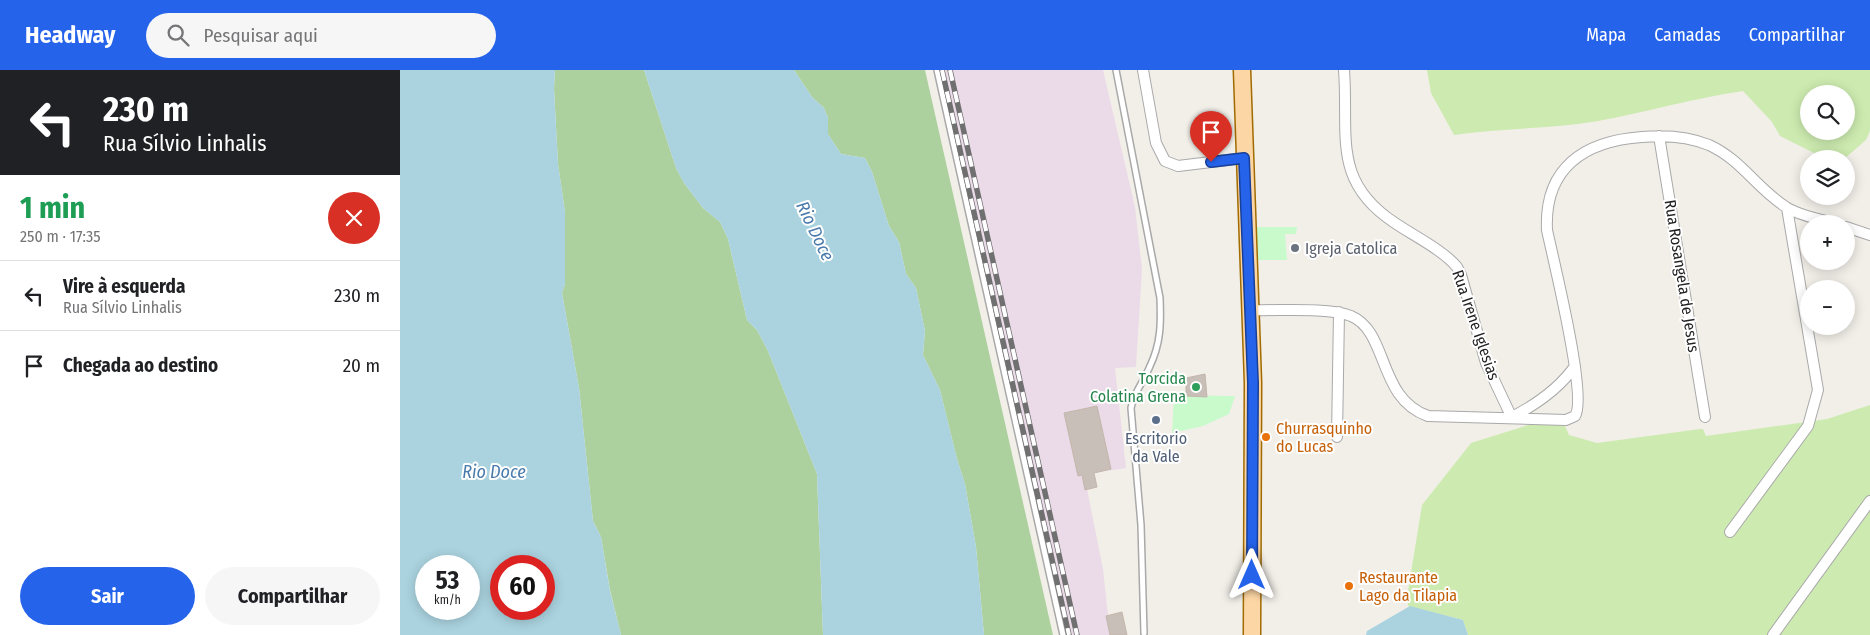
<!DOCTYPE html>
<html lang="pt">
<head>
<meta charset="utf-8">
<style>
	body { margin:0; font-family:"Fira Sans Condensed",sans-serif; background:#f6f6f6; color:#202124; height:100vh; display:flex; flex-direction:column; font-size:19px; white-space:nowrap }
	* { box-sizing:border-box; margin:0 }
	p { font-size:16px; color:#757577 }
	.icon { flex:none; width:28px; height:28px; fill:none; stroke:currentColor; stroke-width:2; stroke-linecap:round; stroke-linejoin:round }
	.map { position:relative; flex:1; overflow:hidden }
	.panel { display:flex; flex-direction:column; background:#fff; width:400px }
	.panel>* { flex:none }
	.banner { background:#202124; color:#fff; overflow:hidden }
	.buttons { position:absolute; left:1400px; top:15px; display:grid; gap:10px }
	.buttons a { display:grid; place-items:center; width:55px; height:55px; border-radius:50%; background:#fff; box-shadow:0 2px 12px #0003; font-size:25px }
	.speed { position:absolute; left:15px; top:485px; display:flex; gap:10px; font-size:25px; font-weight:700; text-align:center }
	.speed>* { display:grid; place-content:center; width:65px; height:65px; border-radius:50%; background:#fff; box-shadow:0 2px 12px #0003; line-height:1 }
	.speed small { font-size:12px; font-weight:400 }
	.speed .limit { border:8px solid #d22; background:#fff; color:#111 }
	.pin { position:absolute; display:grid; place-items:center; width:42px; height:42px; color:#fff; margin:-51px -21px; border-radius:50% 50% 50% 0; rotate:-45deg; box-shadow:0 0 5px #0007 }
	.pin .icon { rotate:45deg }
	.me { position:absolute; width:55px; margin:-28px; rotate:0deg; stroke-linejoin:round; filter:drop-shadow(0 0 4px #0008) }
	.turn { display:flex; align-items:center; gap:18px; height:105px; padding:0 20px; font-size:22px }
	.turn .icon { width:65px; height:65px; stroke-width:2.5 }
	.turn b { display:block; font-size:35px; line-height:42px }
	.round { display:grid; place-items:center; flex:none; width:52px; height:52px; border-radius:26px; background:#f6f6f6 }
	.head { display:flex; align-items:center; justify-content:space-between; height:85px; padding:0 20px }
	h1 { font-size:30px; font-weight:700; line-height:38px; color:#1e9e55 }
	.action { display:flex; gap:10px; margin-top:auto; padding:10px 20px }
	.action a { flex:1; height:58px; border-radius:30px; background:#2563eb; color:#fff; font-size:20px; font-weight:700; line-height:58px; text-align:center }
	.action a+a { background:#f6f6f6; color:#202124 }
	ul { padding:0; list-style:none }
	li { display:flex; align-items:center; gap:15px; height:70px; padding:0 20px; border-top:1px solid #e0e0e0 }
	li div { flex:1 }
	li b { display:block; font-size:19px }
	li em { font-style:normal }
	header { display:flex; align-items:center; gap:30px; box-sizing:border-box; height:70px; padding:0 25px; background:#2563eb; color:#fff }
	header strong { font-size:24px }
	nav { display:flex; gap:28px; margin-inline-start:auto; font-size:18px }
	.search { width:350px; height:45px; background:#f6f6f6; display:flex; align-items:center; gap:12px; box-sizing:border-box; padding:0 18px; border-radius:28px; color:#757577; font-size:19px }
	main { display:flex; flex:1; min-height:0 }
	.map>svg:first-child { display:block }
</style>
</head>
<body>
<header>
<strong>Headway</strong>
<div class="search"><svg class="icon" aria-label="search" viewBox="0 0 24 24"><circle cx="10" cy="10" r="6"/><path d="M15 15l6 6"/></svg>Pesquisar aqui</div>
<nav><a>Mapa</a><a>Camadas</a><a>Compartilhar</a></nav>
</header>
<main>
<section class="panel">
<div class="banner">
<div class="turn"><svg class="icon" aria-label="left" viewBox="0 0 24 24"><path d="M17 20v-9H6M10 6l-5 5 5 5"/></svg><div><b>230 m</b>Rua Sílvio Linhalis</div></div>
</div>
<div class="head"><div><h1>1 min</h1><p>250 m · 17:35</p></div><a class="round" style="background:#d93025;color:#fff"><svg class="icon" aria-label="close" viewBox="0 0 24 24"><path d="M6 6l12 12M18 6L6 18"/></svg></a></div>
<ul>
<li><svg class="icon" aria-label="left" viewBox="0 0 24 24"><path d="M17 20v-9H6M10 6l-5 5 5 5"/></svg><div><b>Vire à esquerda</b><p>Rua Sílvio Linhalis</p></div><em>230 m</em></li>
<li><svg class="icon" aria-label="arrive" viewBox="0 0 24 24"><path d="M6 21V4h12l-3 4 3 4H6"/></svg><div><b>Chegada ao destino</b></div><em>20 m</em></li>
</ul>
<div class="action"><a>Sair</a><a>Compartilhar</a></div>
</section>
<div class="map">
<svg width="1470" height="565" viewBox="0 0 1470 565">
	<rect width="100%" height="100%" fill="#f2efe9"/>
	<path fill="#ebdbe8" d="M533 0H703L735 137 742 199 736 297 715 298 726 398 694 403 687 419 703 499 708 545 706 546 710 565H660Z"/>
	<path fill="#cdebb0" fill-rule="evenodd" d="M1027 0H1470V61L1466 70 1444 89H1433L1416 84 1380 66 1372 52 1343 21C1294 28 1247 42 1198 51 1151 59 1102 58 1054 65L1031 23ZM1409 24H1446V61H1409Z
		M1470 335V565H1068L1063 550 1008 536 1007 527 1022 435 1071 373 1157 346 1161 347 1169 365 1197 373 1300 359H1303L1306 366 1427 349Z"/>
	<path fill="#add19e" d="M155 0H244L276 98 284 113 303 138 320 152 328 169 347 250 357 260 368 281 417 404 423 565H221L210 520 201 467 193 451 179 318 162 223 165 214V142L158 94 154 19Z
		M394 0H525L653 565H584L576 477 565 414 557 389 540 320 523 285 525 261 516 218 506 204 499 172 489 156 472 102 465 88 441 84 428 64V48L424 38 412 27Z"/>
	<path fill="#c8facc" d="M854 157H897L896 164H885L887 190H855Z
		M774 325 835 326 829 344 803 356 772 363Z"/>
	<path fill="#aad3df" fill-rule="evenodd" d="M0 0H155L154 19 158 94 165 142V214L162 223 179 318 193 451 201 467 210 521 221 565H0ZM26 496H69V539H26ZM101 496H144V539H101Z
		M244 0H394L412 27 424 38 428 48V64L441 84 465 88 472 102 489 156 499 172 506 204 516 218 525 261 523 285 540 320 557 389 565 414 576 477 584 565H423L417 404 368 281 357 260 347 250 328 169 320 152 303 138 284 113 276 98Z
		M1010 536 1063 550 1068 565H966L967 561Z"/>
	<path fill="#c7bfb8" stroke="#c4b6ab" d="M805 304 807 327 786 326V308Z
		M697 336 711 399 694 403 697 417 685 420 682 405 678 406 664 343Z
		M722 542 727 565H710L706 546Z"/>
	<g fill="none" stroke-linecap="round" stroke-linejoin="round">
		<defs>
			<path id="lane" d="M537 0 663 565
				M716 0 760 228C761 253 761 273 750 296 744 311 734 322 731 338L741 455 744 563"/>
			<path id="street" d="M743 0 756 73 765 91 778 96 844 88
				M944 0C949 65 931 111 995 153 1014 166 1043 180 1057 197L1061 205 1086 293 1112 348
				M1259 66 1305 347
				M1446 157 1470 165
				M851 240C877 241 928 237 951 246 989 262 977 328 1028 346L1166 350 1175 346C1188 328 1153 189 1147 160 1144 98 1184 71 1242 67 1265 65 1287 66 1309 75 1342 90 1357 119 1386 137 1399 146 1421 149 1436 154
				M1112 347C1137 334 1159 319 1175 296
				M937 367 939 242
				M1330 462 1408 356 1418 320 1387 138
				M1373 565 1470 431"/>
			<path id="primary" d="M842 0 853 313 852 565"/>
		</defs>
		<use href="#lane" stroke="#a9a9a9" stroke-width="8"/>
		<use href="#street" stroke="#a9a9a9" stroke-width="12"/>
		<use href="#primary" stroke="#a06b00" stroke-width="19"/>
		<use href="#lane" stroke="#fff" stroke-width="5"/>
		<use href="#street" stroke="#fff" stroke-width="10"/>
		<use href="#primary" stroke="#fcd6a4" stroke-width="16"/>
		<defs>
			<path id="rail" d="M542 0 669 565
				M550 0 677 565"/>
		</defs>
		<use href="#rail" stroke="#707070" stroke-width="5.5"/>
		<use href="#rail" stroke="#fff" stroke-width="4" stroke-dasharray="11" stroke-linecap="butt"/>
	</g>
	<g fill="none" stroke-linecap="round" stroke-linejoin="round">
		<defs>
			<path id="route" d="M811 92 844 88 853 313 852 505"/>
		</defs>
		<use href="#route" stroke="#184099" stroke-width="12"/>
		<use href="#route" stroke="#2563eb" stroke-width="9"/>
	</g>
	<circle fill="#6b7280" stroke="#fff" stroke-width="2" cx="895" cy="178" r="5"/>
	<circle fill="#2e9e5b" stroke="#fff" stroke-width="2" cx="796" cy="317" r="5"/>
	<circle fill="#5c6f8a" stroke="#fff" stroke-width="2" cx="756" cy="350" r="5"/>
	<g fill="#e8710a" stroke="#fff" stroke-width="2">
		<circle cx="866" cy="367" r="5"/>
		<circle cx="949" cy="516" r="5"/>
	</g>
	<g text-anchor="middle" dominant-baseline="central" stroke-width="4" stroke-linejoin="round" paint-order="stroke">
		<g font-size="16" fill="#5b616d" stroke="#fff" text-anchor="start">
			<text x="905" y="178">Igreja Catolica</text>
		</g>
		<g font-size="16" fill="#222" stroke="#fff">
			<text transform="translate(1282 206) rotate(81)">Rua Rosangela de Jesus</text>
			<text transform="translate(1076 255) rotate(71)">Rua Irene Iglesias</text>
		</g>
		<g font-size="16" fill="#27864d" stroke="#fff" text-anchor="end">
			<text x="786" y="308">Torcida<tspan x="786" dy="18">Colatina Grena</tspan></text>
		</g>
		<g font-size="16" fill="#c56008" stroke="#fff" text-anchor="start">
			<text x="876" y="358">Churrasquinho<tspan x="876" dy="18">do Lucas</tspan></text>
			<text x="959" y="507">Restaurante<tspan x="959" dy="18">Lago da Tilapia</tspan></text>
		</g>
		<g font-size="16" fill="#4e5e75" stroke="#fff">
			<text x="756" y="368">Escritorio<tspan x="756" dy="18">da Vale</tspan></text>
		</g>
		<g font-size="18" font-style="italic" fill="#4a7aab" stroke="#fff">
			<text transform="translate(415 161) rotate(64)">Rio Doce</text>
			<text x="94" y="402">Rio Doce</text>
		</g>
	</g>
</svg>
<div class="buttons">
<a><svg class="icon" aria-label="search" viewBox="0 0 24 24"><circle cx="10" cy="10" r="6"/><path d="M15 15l6 6"/></svg></a>
<a><svg class="icon" aria-label="layers" viewBox="0 0 24 24"><path d="M12 4l9 5-9 5-9-5zM3 14l9 5 9-5"/></svg></a>
<a>+</a>
<a>−</a>
</div>
<div class="speed"><div>53<small>km/h</small></div><div class="limit">60</div></div>
<div class="pin" style="left:811px;top:92px;background:#d93025"><svg class="icon" aria-label="arrive" viewBox="0 0 24 24"><path d="M6 21V4h12l-3 4 3 4H6"/></svg></div>
<svg class="me" style="left:852px;top:505px" viewBox="-20 -20 40 40"><path d="M0-17L14 15 0 8-14 15z" fill="#2563eb" stroke="#fff" stroke-width="4"/></svg>
</div>
</main>
</body>
</html>
